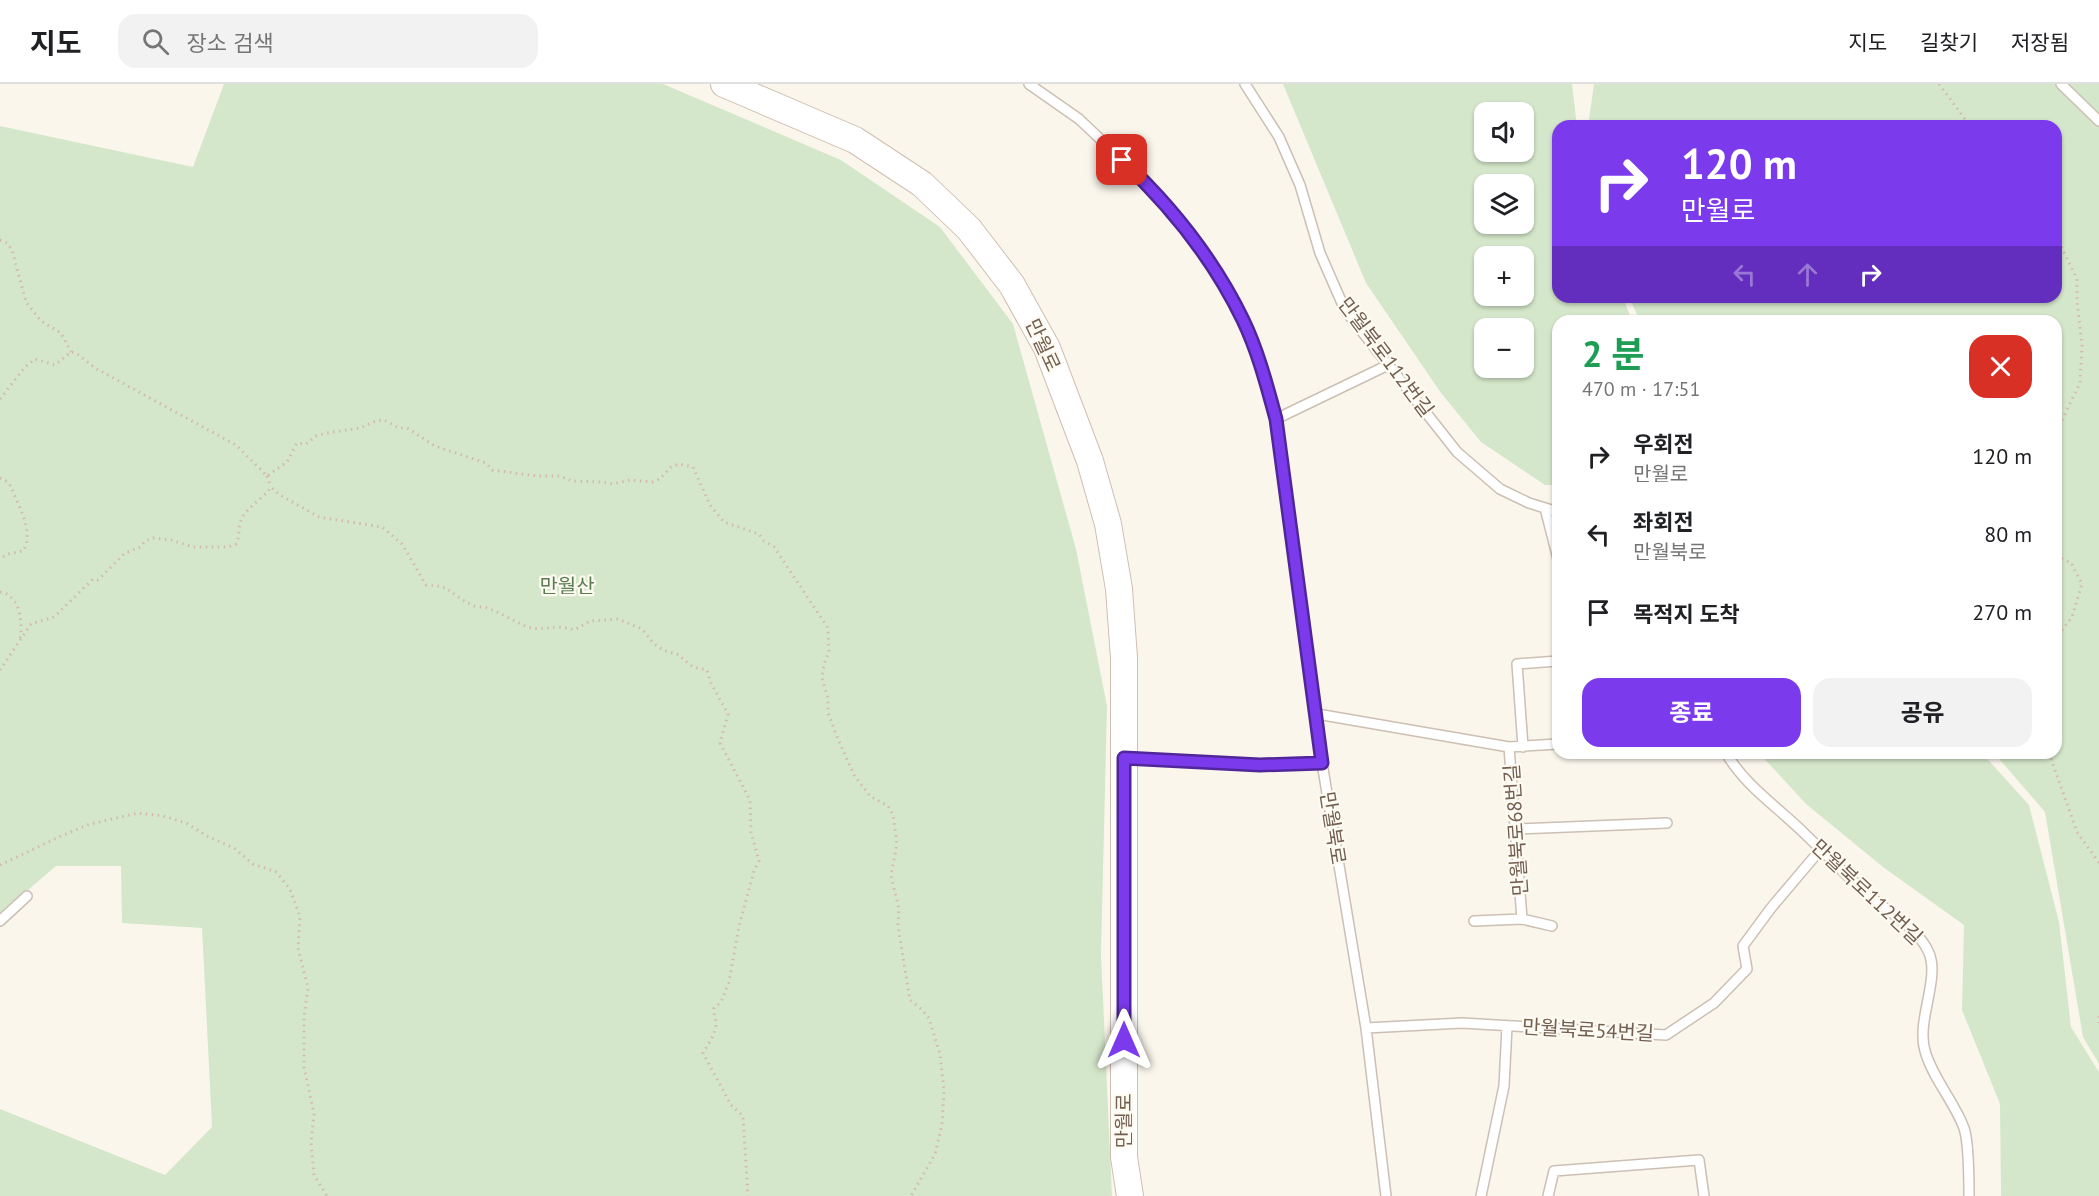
<!DOCTYPE html>
<html lang="ko">
<head>
<meta charset="utf-8">
<style>
	body { margin:0; font-family:"PT Sans","Noto Sans KR",sans-serif; background:#f2f2f2; color:#202124; height:100vh; display:flex; flex-direction:column; font-size:22px; white-space:nowrap }
	* { box-sizing:border-box; margin:0 }
	p { font-size:20px; color:#757577 }
	.icon { flex:none; width:33px; height:33px; fill:none; stroke:currentColor; stroke-width:2; stroke-linecap:round; stroke-linejoin:round }
	.map { position:relative; flex:1; overflow:hidden }
	.details { position:absolute; left:1552px; top:231px; width:510px; height:444px; display:flex; flex-direction:column; background:#fff; border-radius:18px; box-shadow:0 2px 4px #0004 }
	.details>* { flex:none }
	.banner { position:absolute; left:1552px; top:36px; width:510px; height:183px; border-radius:18px; box-shadow:0 2px 4px #0004; background:#7c3aed; color:#fff; overflow:hidden }
	.fabs { position:absolute; left:1474px; top:18px; display:grid; gap:12px }
	.fabs a { display:grid; place-items:center; width:60px; height:60px; border-radius:12px; background:#fff; box-shadow:0 2px 4px #0004; font-size:30px }
	.pin { position:absolute; display:grid; place-items:center; width:51px; height:51px; color:#fff; margin:-26px; border-radius:12px; box-shadow:0 3px 9px #0006 }
	.me { position:absolute; width:66px; margin:-33px; rotate:0deg; stroke-linejoin:round; filter:drop-shadow(0 0 4px #0008) }
	.turn { display:flex; align-items:center; gap:21px; height:126px; padding:0 30px; font-size:27px }
	.turn .icon { width:78px; height:78px; stroke-width:2.5 }
	.turn b { display:block; font-size:42px; line-height:51px }
	.lanes { display:flex; align-items:center; height:57px; padding:0 30px; background:#0003; justify-content:center; gap:30px; direction:ltr }
	.lanes .off { opacity:.35 }
	.round { display:grid; place-items:center; flex:none; width:63px; height:63px; border-radius:18px; background:#f2f2f2 }
	.head { display:flex; align-items:center; justify-content:space-between; height:102px; padding:0 30px }
	h1 { font-size:36px; font-weight:700; line-height:45px; color:#1e9e55 }
	.primary-button { display:flex; gap:12px; margin-top:auto; padding:12px 30px }
	.primary-button a { flex:1; height:69px; border-radius:18px; background:#7c3aed; color:#fff; font-size:24px; font-weight:700; line-height:69px; text-align:center }
	.primary-button a+a { background:#f2f2f2; color:#202124 }
	ul { padding:0; list-style:none }
	li { display:flex; align-items:center; gap:18px; height:78px; padding:0 30px }
	li div { flex:1 }
	li b { display:block; font-size:22px }
	li em { font-style:normal }
	header { display:flex; align-items:center; gap:36px; box-sizing:border-box; height:84px; padding:0 30px; background:#fff; border-bottom:2px solid #e0e0e0 }
	header strong { font-size:28px }
	nav { display:flex; gap:33px; margin-inline-start:auto; font-size:21px }
	.search { width:420px; height:54px; background:#f2f2f2; display:flex; align-items:center; gap:15px; box-sizing:border-box; padding:0 21px; border-radius:18px; color:#757577; font-size:22px }
	.map>svg:first-child { display:block }
</style>
</head>
<body>
<header>
<strong>지도</strong>
<div class="search"><svg class="icon" aria-label="search" viewBox="0 0 24 24"><circle cx="10" cy="10" r="6"/><path d="M15 15l6 6"/></svg>장소 검색</div>
<nav><a>지도</a><a>길찾기</a><a>저장됨</a></nav>
</header>
<div class="map">
<svg width="2099" height="1112" viewBox="0 0 2099 1112">
	<rect width="100%" height="100%" fill="#fbf6ec"/>
	<path fill="#d5e7cb" fill-rule="evenodd" d="M224 0H663L841 76 940 143 1013 240 1076 465 1107 622 1101 871 1112 1112H0V1025L165 1091 212 1043 202 844 122 839 121 782H56L0 830V42L193 83Z
		M1283 0H1572L1577 42H1558V213H1623L1632 237H1558V401H1545L1481 358 1441 309 1366 199ZM1485 28H1524V68H1485ZM1485 100H1524V140H1485ZM1485 172H1524V212H1485ZM1485 244H1524V284H1485Z
		M1594 0H2099V980L2083 953 2045 728 1994 669H2056V237H1640L1629 213H2056V42H1588Z
		M1759 669H1982L2029 721 2059 838 2071 943 2099 988V1112H2001L2000 1020 1962 926 1964 841 1883 783 1806 720Z"/>
	<g fill="none" stroke-linecap="round" stroke-linejoin="round">
		<defs>
			<path id="lane" d="M1029 0 1079 35 1136 89 1192 154 1220 195 1243 236 1262 283 1276 335 1322 679 1366 944 1386 1112
				M1245 0 1279 53 1300 101 1320 169 1345 226 1457 368 1500 405 1529 419 1558 428
				M2061 0 2099 37
				M1276 335 1388 281
				M1545 424 1558 475
				M1317 630 1509 663 1558 660
				M1509 663 1522 835
				M1523 663 1517 580 1558 577
				M1726 669C1746 703 1778 723 1805 750 1827 771 1847 793 1871 813 1890 829 1919 845 1929 869 1940 895 1916 937 1925 967 1933 995 1954 1017 1964 1044 1969 1059 1969 1095 1969 1112
				M1127 675 1260 681 1322 679
				M1516 745 1667 739
				M0 837 27 812
				M1474 837 1522 835 1552 842
				M1366 944 1462 939 1666 951 1714 919 1747 885 1743 862 1771 824 1820 766
				M1481 1112 1504 1002 1507 942
				M1548 1112 1554 1087 1699 1076 1704 1112"/>
			<path id="secondary" d="M724 0 855 56 922 100 969 145 1012 201 1047 264 1090 377 1108 440 1119 505 1124 574V1073L1130 1112"/>
		</defs>
		<use href="#lane" stroke="#ccbfb3" stroke-width="12"/>
		<use href="#secondary" stroke="#cebfb1" stroke-width="28"/>
		<path stroke="#d2bba9" stroke-width="3" stroke-dasharray="1.5 4.5" stroke-linecap="butt" d="M1939 0 1970 42
			M2056 152 2077 195V217L2082 262 2080 299 2061 338 2056 343
			M0 156 7 159 12 166 26 218 41 237 61 249 71 268
			M0 315 25 283 35 275 55 281 71 268 76 269 95 284 236 361 267 392 287 378 297 359 306 360 316 352 327 349 360 344 376 337 384 336 399 344H407L435 362 486 379 492 386 537 392H560L572 397 602 398 613 400 630 396 652 398 660 395 671 383 679 380 693 383 710 421 724 438 759 450 764 457 774 463 828 544 829 568 824 580 822 594 828 615V629L838 655 854 691 870 712 888 722 893 731 897 760 891 792 899 825 898 842 910 916 920 924 929 934 940 970 944 1007 942 1041 935 1070 911 1112
			M267 392 271 403
			M0 394 8 398 11 403C18 421 35 449 23 467L8 470 0 475
			M2056 472 2071 479 2082 500 2072 533 2056 554
			M0 508C20 511 23 538 20 555
			M0 586 31 540 54 533 93 495 98 496 125 469 141 463 145 457 153 454 171 456 193 463H228L236 460C241 451 237 441 243 432 251 420 264 414 271 403L280 411 319 433 382 443 402 460 426 501C452 501 450 511 472 521 477 524 484 522 490 525 503 530 515 538 528 543 544 548 555 539 574 546L590 537 618 535 642 545 654 560 665 567 677 570 693 583 707 586 711 599 728 630 720 659 750 716 751 748 759 777 754 787 739 842 729 898 721 918 714 924C713 930 716 934 716 940 716 949 708 961 703 969L731 1021 743 1032 748 1112
			M2049 669 2077 748 2099 779
			M0 781 61 752 90 740 138 729 163 732 186 739 207 752 234 764 253 780 276 788 290 805 300 833 298 864 308 904 304 932V983L314 1030 311 1059 314 1091 327 1112
			M2099 932V939"/>
		<use href="#lane" stroke="#fff" stroke-width="9"/>
		<use href="#secondary" stroke="#fff" stroke-width="26"/>
	</g>
	<g fill="none" stroke-linecap="round" stroke-linejoin="round">
		<defs>
			<path id="route" d="M1122 76C1170 121 1214 176 1243 236 1258 267 1267 302 1276 335L1322 679 1260 681 1124 674V956"/>
		</defs>
		<use href="#route" stroke="#51269a" stroke-width="15"/>
		<use href="#route" stroke="#7c3aed" stroke-width="10"/>
	</g>
	<g text-anchor="middle" dominant-baseline="central" stroke-width="4.5" stroke-linejoin="round" paint-order="stroke">
		<g font-size="20" fill="#735f51" stroke="#fdfaf2">
			<text transform="translate(1043 261) rotate(65)">만월로</text>
			<text transform="translate(1386 273) rotate(53)">만월북로112번길</text>
			<text transform="translate(1333 744) rotate(81)">만월북로</text>
			<text transform="translate(1516 746) rotate(-94)">만월북로68번길</text>
			<text transform="translate(1867 808) rotate(43)">만월북로112번길</text>
			<text transform="translate(1588 946) rotate(3)">만월북로54번길</text>
			<text transform="translate(1124 1037) rotate(-90)">만월로</text>
		</g>
		<g font-size="20" fill="#597d4e" stroke="#fdfaf2">
			<text x="567" y="502">만월산</text>
		</g>
	</g>
</svg>
<div class="fabs">
<a><svg class="icon" aria-label="sound" viewBox="0 0 24 24"><path d="M4 9h4l5-4v14l-5-4H4zM17 9q2 3 0 6"/></svg></a>
<a><svg class="icon" aria-label="layers" viewBox="0 0 24 24"><path d="M12 4l9 5-9 5-9-5zM3 14l9 5 9-5"/></svg></a>
<a>+</a>
<a>−</a>
</div>
<div class="pin" style="left:1122px;top:76px;background:#d93025"><svg class="icon" aria-label="arrive" viewBox="0 0 24 24"><path d="M6 21V4h12l-3 4 3 4H6"/></svg></div>
<svg class="me" style="left:1124px;top:956px" viewBox="-20 -20 40 40"><path d="M0-17L14 15 0 8-14 15z" fill="#7c3aed" stroke="#fff" stroke-width="4"/></svg>
<div class="banner">
<div class="turn"><svg class="icon" aria-label="right" viewBox="0 0 24 24"><path d="M7 20v-9h11M14 6l5 5-5 5"/></svg><div><b>120 m</b>만월로</div></div>
<div class="lanes"><svg class="icon off" aria-label="left" viewBox="0 0 24 24"><path d="M17 20v-9H6M10 6l-5 5 5 5"/></svg><svg class="icon off" aria-label="ahead" viewBox="0 0 24 24"><path d="M12 20V5M6 11l6-6 6 6"/></svg><svg class="icon" aria-label="right" viewBox="0 0 24 24"><path d="M7 20v-9h11M14 6l5 5-5 5"/></svg></div>
</div>
<section class="details">
<div class="head"><div><h1>2 분</h1><p>470 m · 17:51</p></div><a class="round" style="background:#d93025;color:#fff"><svg class="icon" aria-label="close" viewBox="0 0 24 24"><path d="M6 6l12 12M18 6L6 18"/></svg></a></div>
<ul>
<li><svg class="icon" aria-label="right" viewBox="0 0 24 24"><path d="M7 20v-9h11M14 6l5 5-5 5"/></svg><div><b>우회전</b><p>만월로</p></div><em>120 m</em></li>
<li><svg class="icon" aria-label="left" viewBox="0 0 24 24"><path d="M17 20v-9H6M10 6l-5 5 5 5"/></svg><div><b>좌회전</b><p>만월북로</p></div><em>80 m</em></li>
<li><svg class="icon" aria-label="arrive" viewBox="0 0 24 24"><path d="M6 21V4h12l-3 4 3 4H6"/></svg><div><b>목적지 도착</b></div><em>270 m</em></li>
</ul>
<div class="primary-button"><a>종료</a><a>공유</a></div>
</section>
</div>
</body>
</html>
